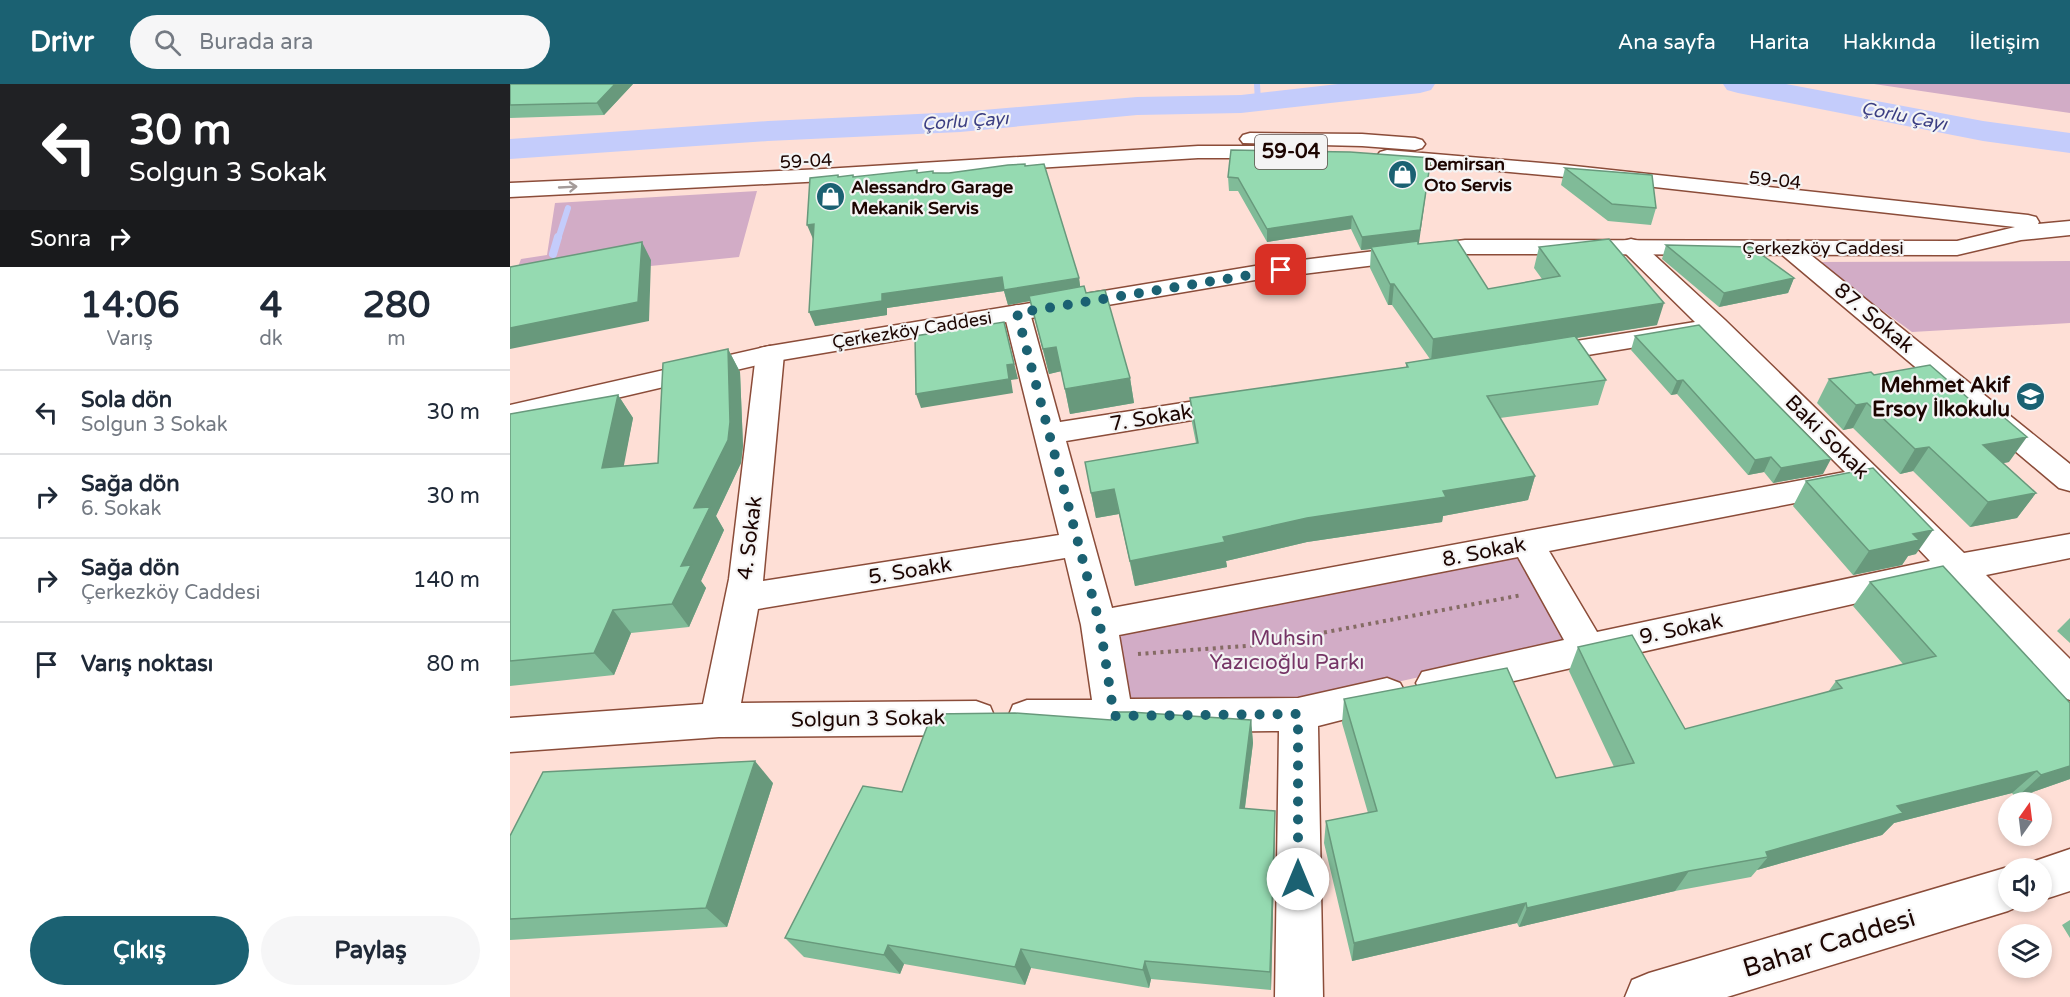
<!DOCTYPE html>
<html lang="tr">
<head>
<meta charset="utf-8">
<style>
	body { margin:0; font-family:"Varela Round",sans-serif; background:#f6f6f7; color:#1f2937; height:100vh; display:flex; flex-direction:column; font-size:22px; white-space:nowrap }
	* { box-sizing:border-box; margin:0 }
	p { font-size:20px; color:#747a83 }
	.icon { flex:none; width:33px; height:33px; fill:none; stroke:currentColor; stroke-width:2; stroke-linecap:round; stroke-linejoin:round }
	.map { position:relative; flex:1; overflow:hidden }
	.sheet { display:flex; flex-direction:column; background:#fff; width:510px }
	.sheet>* { flex:none }
	.guide { background:#202124; color:#fff; overflow:hidden }
	.needle { width:39px; rotate:14deg }
	.buttons { position:absolute; left:1488px; top:708px; display:grid; gap:12px }
	.buttons a { display:grid; place-items:center; width:54px; height:54px; border-radius:50%; background:#fff; box-shadow:0 3px 9px #0003; font-size:30px }
	.pin { position:absolute; display:grid; place-items:center; width:51px; height:51px; color:#fff; margin:-26px; border-radius:12px; box-shadow:0 3px 9px #0006 }
	.me { position:absolute; width:66px; margin:-33px; rotate:0deg; stroke-linejoin:round; filter:drop-shadow(0 0 4px #0008) }
	.turn { display:flex; align-items:center; gap:21px; height:126px; padding:0 30px; font-size:27px }
	.turn .icon { width:78px; height:78px; stroke-width:2.5 }
	.turn b { display:block; font-size:42px; line-height:51px }
	.then { display:flex; align-items:center; height:57px; padding:0 30px; background:#0003; gap:12px; font-size:22px }
	.eta { display:flex; justify-content:space-evenly; align-items:center; height:102px; text-align:center }
	.eta b { font-size:36px; font-weight:800; line-height:42px }
	.primary-button { display:flex; gap:12px; margin-top:auto; padding:12px 30px }
	.primary-button a { flex:1; height:69px; border-radius:36px; background:#1b6172; color:#fff; font-size:24px; font-weight:800; line-height:69px; text-align:center }
	.primary-button a+a { background:#f6f6f7; color:#1f2937 }
	ul { padding:0; list-style:none }
	li { display:flex; align-items:center; gap:18px; height:84px; padding:0 30px; border-top:2px solid #e0e1e3 }
	li div { flex:1 }
	li b { display:block; font-size:22px }
	li em { font-style:normal }
	header { display:flex; align-items:center; gap:36px; box-sizing:border-box; height:84px; padding:0 30px; background:#1b6172; color:#fff }
	header strong { font-size:28px }
	nav { display:flex; gap:33px; margin-inline-start:auto; font-size:21px }
	.search { width:420px; height:54px; background:#f6f6f7; display:flex; align-items:center; gap:15px; box-sizing:border-box; padding:0 21px; border-radius:33px; color:#747a83; font-size:22px }
	main { display:flex; flex:1; min-height:0 }
	.map>svg:first-child { display:block }
</style>
</head>
<body>
<header>
<strong>Drivr</strong>
<div class="search"><svg class="icon" aria-label="search" viewBox="0 0 24 24"><circle cx="10" cy="10" r="6"/><path d="M15 15l6 6"/></svg>Burada ara</div>
<nav><a>Ana sayfa</a><a>Harita</a><a>Hakkında</a><a>İletişim</a></nav>
</header>
<main>
<section class="sheet">
<div class="guide">
<div class="turn"><svg class="icon" aria-label="left" viewBox="0 0 24 24"><path d="M17 20v-9H6M10 6l-5 5 5 5"/></svg><div><b>30 m</b>Solgun 3 Sokak</div></div>
<div class="then">Sonra<svg class="icon" aria-label="right" viewBox="0 0 24 24"><path d="M7 20v-9h11M14 6l5 5-5 5"/></svg></div>
</div>
<div class="eta">
<div><b>14:06</b><p>Varış</p></div>
<div><b>4</b><p>dk</p></div>
<div><b>280</b><p>m</p></div>
</div>
<ul>
<li><svg class="icon" aria-label="left" viewBox="0 0 24 24"><path d="M17 20v-9H6M10 6l-5 5 5 5"/></svg><div><b>Sola dön</b><p>Solgun 3 Sokak</p></div><em>30 m</em></li>
<li><svg class="icon" aria-label="right" viewBox="0 0 24 24"><path d="M7 20v-9h11M14 6l5 5-5 5"/></svg><div><b>Sağa dön</b><p>6. Sokak</p></div><em>30 m</em></li>
<li><svg class="icon" aria-label="right" viewBox="0 0 24 24"><path d="M7 20v-9h11M14 6l5 5-5 5"/></svg><div><b>Sağa dön</b><p>Çerkezköy Caddesi</p></div><em>140 m</em></li>
<li><svg class="icon" aria-label="arrive" viewBox="0 0 24 24"><path d="M6 21V4h12l-3 4 3 4H6"/></svg><div><b>Varış noktası</b></div><em>80 m</em></li>
</ul>
<div class="primary-button"><a>Çıkış</a><a>Paylaş</a></div>
</section>
<div class="map">
<svg width="1560" height="913" viewBox="0 0 1560 913">
	<rect width="100%" height="100%" fill="#fedfd6"/>
	<path fill="#d2acc6" d="M1364 0H1560V29Z
		M247 107 229 173 3 196 11 175 37 171 45 119Z
		M1560 177V239L1402 248 1306 178Z
		M1013 466 1066 558 784 621 612 625 598 544Z"/>
	<g fill="none" stroke-linecap="round" stroke-linejoin="round">
		<path stroke="#c4ccfb" stroke-width="6" d="M747 0 748 18
			M48 155 58 124"/>
		<path stroke="#c4ccfb" stroke-width="8" d="M43 170 48 153"/>
		<path fill="#c4ccfb" fill-rule="evenodd" d="M828 0H925L921 6 910 9 731 29 627 31 450 48 258 57 0 75V55L258 37 450 28 627 13 731 11Z
			M1213 0H1276L1473 37 1560 49V69L1473 57 1228 9 1217 6Z"/>
		<defs>
			<path id="minor" d="M1121 155 1129 157 1215 236 1454 469 1560 450V474L1476 491 1560 575V616L1547 611 1440 498 925 615 912 610 906 599 912 588 1054 556 1008 473 609 551 620 615 788 614 877 594 890 599 896 610 890 621 808 642 813 913H765L769 647 517 650 503 645 498 633 503 621 517 616H582L571 541 555 474 248 525 231 619 466 617 480 622 485 634 480 646 466 651 209 653 0 668V634L193 620 219 495 246 270 250 264 260 262 270 264 274 270 253 497 549 451 494 229 498 224 507 221 516 224 520 229 550 338 724 311 734 314 738 320 734 326 724 329 556 357 602 524 1335 388 1199 251 1029 279 1019 277 1015 271 1019 265 1029 263 1185 238 1113 167 1109 162 1113 157ZM1349 402 1420 477 1087 548 1039 467 1336 409 1347 406Z
				M1278 157 1286 159 1560 380V407L1549 404 1270 169 1266 164 1270 159Z
				M1560 765V807L1532 816V784H1515L1516 780Z
				M1498 783 1501 784H1498V818H1515L1514 820 1498 827 1217 913H1115L1122 896 1139 889Z"/>
			<path id="major" d="M740 49 852 50 905 54 912 56 915 60 912 64 905 66 852 62 733 59 730 55 733 51Z
				M688 62H765L772 64 775 68 772 72 765 74H688L314 97 0 113V99L314 85Z
				M877 66 1055 81 1518 131 1526 133 1529 138 1528 140 1560 137V151L1511 156 1447 171 955 170 751 195 260 278 0 339V321L260 262 751 181 955 156 1447 157 1505 143 1055 93 870 76 867 72 870 68Z"/>
		</defs>
		<use href="#minor" stroke="#8b4c39" stroke-width="3"/>
		<use href="#major" stroke="#8b4c39" stroke-width="3"/>
		<path stroke="#856b64" stroke-width="4" stroke-dasharray="3 4.5" stroke-linecap="butt" d="M628 570 748 561 1012 511"/>
		<use href="#minor" fill="#fff" fill-rule="evenodd"/>
		<use href="#major" fill="#fff" fill-rule="evenodd"/>
	</g>
	<path fill="#80bb98" d="M0 0H123L94 31 0 34Z
		M1055 84 1146 124 1141 141 1098 137 1051 101Z
		M919 87 908 160 978 205 1032 195 1024 184 1029 163 1147 241 1066 254 1096 296 1088 321 990 334 1025 392 1018 416 933 432 932 438 797 458 716 477 717 483 625 502 609 430 586 434 581 409 686 359 682 339 680 314 896 283V279L920 275 882 221H878L860 184 861 165 851 166 841 145 757 158 728 107H719L718 93Z
		M407 89H423L569 194 570 203 576 209 620 294 624 319 560 330 551 287 539 290 520 217 498 221 494 207 377 224V231L305 242 303 154V155L328 91 329 93 343 91 344 93Z
		M1156 161 1284 194 1278 209 1209 223 1152 175Z
		M1125 252 1313 390 1263 399 1254 388 1238 391 1167 310 1161 311 1121 266Z
		M218 265 230 288 233 362 231 379 206 432 214 446 191 497 196 504 179 543 121 549 104 591 0 602V330L108 311 123 334 113 382 148 379Z
		M1364 291 1499 378 1493 379 1526 409 1507 434 1460 443 1403 387 1390 390 1343 344 1333 346 1307 319 1319 295Z
		M1296 397 1406 470 1398 472 1392 481 1343 491 1283 422Z
		M1360 498 1560 619V695L1506 714 1502 709 1384 739 1372 751 1247 786 1241 793 1165 807 1009 843 1007 839 842 877 814 759 816 737 858 729 832 639 834 615 1046 694 1104 683 1059 587 1068 563 1175 645 1318 608 1326 597 1393 580 1343 522Z
		M1560 534V559L1547 547Z
		M601 636H741L743 659 735 724 765 748 761 906 641 895 639 904 521 884 515 901 394 880 390 890 294 873 275 854 392 708Z
		M263 699 217 843 0 856V752Z
		M1560 836V854L1552 841Z"/>
	<path fill="#68997c" d="M105 0H123L94 31 87 19Z
		M919 87 909 159 863 165 861 163V165L851 166 852 153Z
		M842 132 841 145 757 158V145Z
		M304 140 310 154 303 155 297 141Z
		M132 158 141 176 139 237 0 265V244Z
		M492 193 569 194 571 208 498 221 494 207 377 224V231L305 242 299 228 372 210Z
		M1284 194 1278 209 1209 223 1214 209Z
		M880 200H884L882 221H878Z
		M1154 219 1147 241 921 277 923 255Z
		M494 238 508 295 501 296 503 309 411 324 406 310 497 281Z
		M546 263 552 287 539 290 533 265Z
		M218 265 230 288 233 362 231 379 206 432 214 446 191 497 196 504 179 543 162 520 171 482Z
		M620 294 624 319 560 330 555 305Z
		M1173 296 1167 310 1161 311 1167 297Z
		M108 311 123 334 109 407 92 384Z
		M1357 319 1343 344 1333 346 1346 321Z
		M1517 353 1499 378 1456 386 1473 361Z
		M1419 363 1403 387 1390 390 1405 365Z
		M1261 373 1254 388 1238 391 1245 376Z
		M1321 375 1313 390 1263 399 1271 384Z
		M1025 392 1018 416 933 432 932 438 797 458 716 477 717 483 625 502 620 477 713 453 797 434 933 407Z
		M604 405 609 430 586 434 581 409Z
		M1526 409 1507 434 1460 443 1478 418Z
		M1423 446 1406 470 1398 472 1392 481 1343 491 1359 467 1403 450Z
		M103 526 121 549 104 591 84 569Z
		M741 636 743 659 732 746 730 724Z
		M245 677 263 699 217 843 196 824Z
		M1560 682V695L1506 714 1531 691Z
		M1527 687 1502 709 1384 739 1372 751 1247 786 1258 773 1256 768 1387 722Z
		M765 727V748L761 906 760 888Z
		M1179 787 1165 807 1009 843 1017 824Z
		M1016 819 1007 839 842 877 844 859Z
		M378 861 394 880 390 890 374 871Z
		M511 865 521 884 515 901 505 883Z
		M635 877 641 895 639 904 633 886Z"/>
	<path fill="#95dab1" stroke="#68997c" stroke-width="1.5" d="M0 0H105L87 19 0 21Z
		M721 66 840 68 921 74 910 146 852 153 842 132 757 145 728 94 718 93Z
		M515 80V82L534 80 569 194 494 206 492 193 372 210V217L299 228 304 140 297 141 300 94 328 91V93L343 91V93L407 86V89L423 87V89H439L498 81Z
		M1055 84 1142 91 1146 124 1102 120Z
		M1099 155 1154 219 923 255 884 200H880L861 163 908 157V160L947 156 978 205 1050 192 1029 163Z
		M132 158 128 218 0 244V183Z
		M1156 161 1241 163 1284 194 1214 209Z
		M574 202 576 209 595 206 620 294 555 305 546 263 533 265 519 212Z
		M494 238 504 280 497 281 499 295 406 310 405 252Z
		M1189 241 1321 375 1271 384 1261 373 1245 376 1173 296 1167 297 1125 252Z
		M1065 252 1096 296 977 312 1025 392 933 407 936 413 797 434 713 453 715 458 620 477 604 405 581 409 575 378 688 359 680 314 898 283 896 279Z
		M218 265 220 338 218 356 184 424 200 423 171 482 181 481 162 520 103 526 84 569 0 577V330L108 311 92 384 148 379 153 279Z
		M1420 281 1473 327 1484 325 1517 353 1473 361 1526 409 1478 418 1419 363 1405 365 1357 319 1346 321 1319 295 1361 288 1364 291Z
		M1363 384 1423 446 1403 450 1409 456 1359 467 1296 397Z
		M1433 482 1560 619V682L1531 691 1527 687 1387 722 1393 729 1256 768 1258 773 1179 787 1017 824 1016 819 844 859 816 737 867 727 834 615 997 584 1046 694 1124 679 1068 563 1122 551 1175 645 1332 604 1326 597 1426 572 1360 498Z
		M603 628H620L741 636 730 724 765 727 760 888 635 877 633 886 511 865 505 883 378 861 374 871 275 854 353 702 392 708 422 630 505 629 601 636Z
		M245 677 196 824 0 835V752L33 688Z"/>
	<defs><path id="oneway-shaft" d="M-6 0H5M1.5-3L5.5 0L1.5 3" fill="none" stroke-width="1.6" stroke-linecap="round" stroke-linejoin="round" transform="scale(1.5)"/></defs>
	<use stroke="#a49b99" href="#oneway-shaft" transform="translate(58 103) rotate(-3)"/>
	<g fill="none" stroke-linecap="round" stroke-linejoin="round">
		<path stroke="#1b6172" stroke-width="10" stroke-dasharray="0 18" d="M771 186 507 229 590 541 604 632 788 630V795"/>
	</g>
	<defs>
		<symbol id="shop-disc" viewBox="-11 -11 22 22"><circle r="9.5" fill="#1b6172" stroke="#f4f4f4"/><path d="M-5-2.5h2.3a2.7 3.5 0 0 1 5.4 0H5L5.5 6h-11ZM-1.5-2.5h3a1.5 2.3 0 0 0-3 0Z" fill="#fff"/></symbol>
		<symbol id="school-disc" viewBox="-11 -11 22 22"><circle r="9.5" fill="#1b6172" stroke="#f4f4f4"/><path d="M0-5L7-2L0 1L-7-2ZM-4 1L0 2.5L4 1V4Q0 6-4 4Z" fill="#fff"/></symbol>
	</defs>
	<g fill-rule="evenodd">
		<use href="#shop-disc" x="876" y="74" width="33" height="33"/>
		<use href="#shop-disc" x="304" y="96" width="33" height="33"/>
		<use href="#school-disc" x="1504" y="296" width="33" height="33"/>
	</g>
	<g text-anchor="middle" dominant-baseline="central" stroke-width="4.5" stroke-linejoin="round" paint-order="stroke">
		<g font-size="18" font-style="italic" fill="#3c3f83" stroke="#f4f4f4">
			<text transform="translate(1394 32) rotate(11)">Çorlu Çayı</text>
			<text transform="translate(455 37) rotate(-4)">Çorlu Çayı</text>
		</g>
		<g font-size="18" fill="#1c0501" stroke="#f4f4f4">
			<text transform="translate(296 77) rotate(-3)">59-04</text>
			<text transform="translate(1265 96) rotate(6)">59-04</text>
			<text x="1313" y="164">Çerkezköy Caddesi</text>
			<text transform="translate(402 246) rotate(-9)">Çerkezköy Caddesi</text>
		</g>
		<g font-size="18" font-weight="bold" fill="#1c0501" stroke="#f4f4f4" text-anchor="start">
			<text x="914" y="80">Demirsan<tspan x="914" dy="21">Oto Servis</tspan></text>
			<text x="341" y="103">Alessandro Garage<tspan x="341" dy="21">Mekanik Servis</tspan></text>
		</g>
		<rect fill="#f4f4f4" stroke="#5d4d4a" stroke-width="1.5" x="745" y="51" width="72" height="34" rx="4.5"/>
		<g font-size="20" font-weight="bold" fill="#1c0501">
			<text x="781" y="68">59-04</text>
		</g>
		<g font-size="21" fill="#1c0501" stroke="#f4f4f4">
			<text transform="translate(1364 234) rotate(40)">87. Sokak</text>
			<text transform="translate(641 334) rotate(-9)">7. Sokak</text>
			<text transform="translate(1317 353) rotate(45)">Baki Sokak</text>
			<text transform="translate(240 454) rotate(-83)">4. Sokak</text>
			<text transform="translate(974 468) rotate(-11)">8. Sokak</text>
			<text transform="translate(400 487) rotate(-9)">5. Soakk</text>
			<text transform="translate(1171 545) rotate(-12)">9. Sokak</text>
			<text transform="translate(358 635) rotate(-1)">Solgun 3 Sokak</text>
		</g>
		<g font-size="21" font-weight="bold" fill="#1c0501" stroke="#f4f4f4" text-anchor="end">
			<text x="1500" y="301">Mehmet Akif<tspan x="1500" dy="24">Ersoy İlkokulu</tspan></text>
		</g>
		<g font-size="21" fill="#763566" stroke="#f4f4f4">
			<text x="777" y="554">Muhsin<tspan x="777" dy="24">Yazıcıoğlu Parkı</tspan></text>
		</g>
		<g font-size="26" fill="#1c0501" stroke="#f4f4f4">
			<text transform="translate(1319 859) rotate(-17)">Bahar Caddesi</text>
		</g>
	</g>
</svg>
<div class="buttons">
<a><svg class="needle" viewBox="-14 -14 28 28"><path d="M0-13l5 13h-10z" fill="#e53935"/><path d="M0 13l5-13h-10z" fill="#747a83"/></svg></a>
<a><svg class="icon" aria-label="sound" viewBox="0 0 24 24"><path d="M4 9h4l5-4v14l-5-4H4zM17 9q2 3 0 6"/></svg></a>
<a><svg class="icon" aria-label="layers" viewBox="0 0 24 24"><path d="M12 4l9 5-9 5-9-5zM3 14l9 5 9-5"/></svg></a>
</div>
<div class="pin" style="left:771px;top:186px;background:#d93025"><svg class="icon" aria-label="arrive" viewBox="0 0 24 24"><path d="M6 21V4h12l-3 4 3 4H6"/></svg></div>
<svg class="me" style="left:788px;top:795px" viewBox="-20 -20 40 40"><circle r="19" fill="#fff"/><path d="M0-13L10 11 0 6-10 11z" fill="#1b6172"/></svg>
</div>
</main>
</body>
</html>
